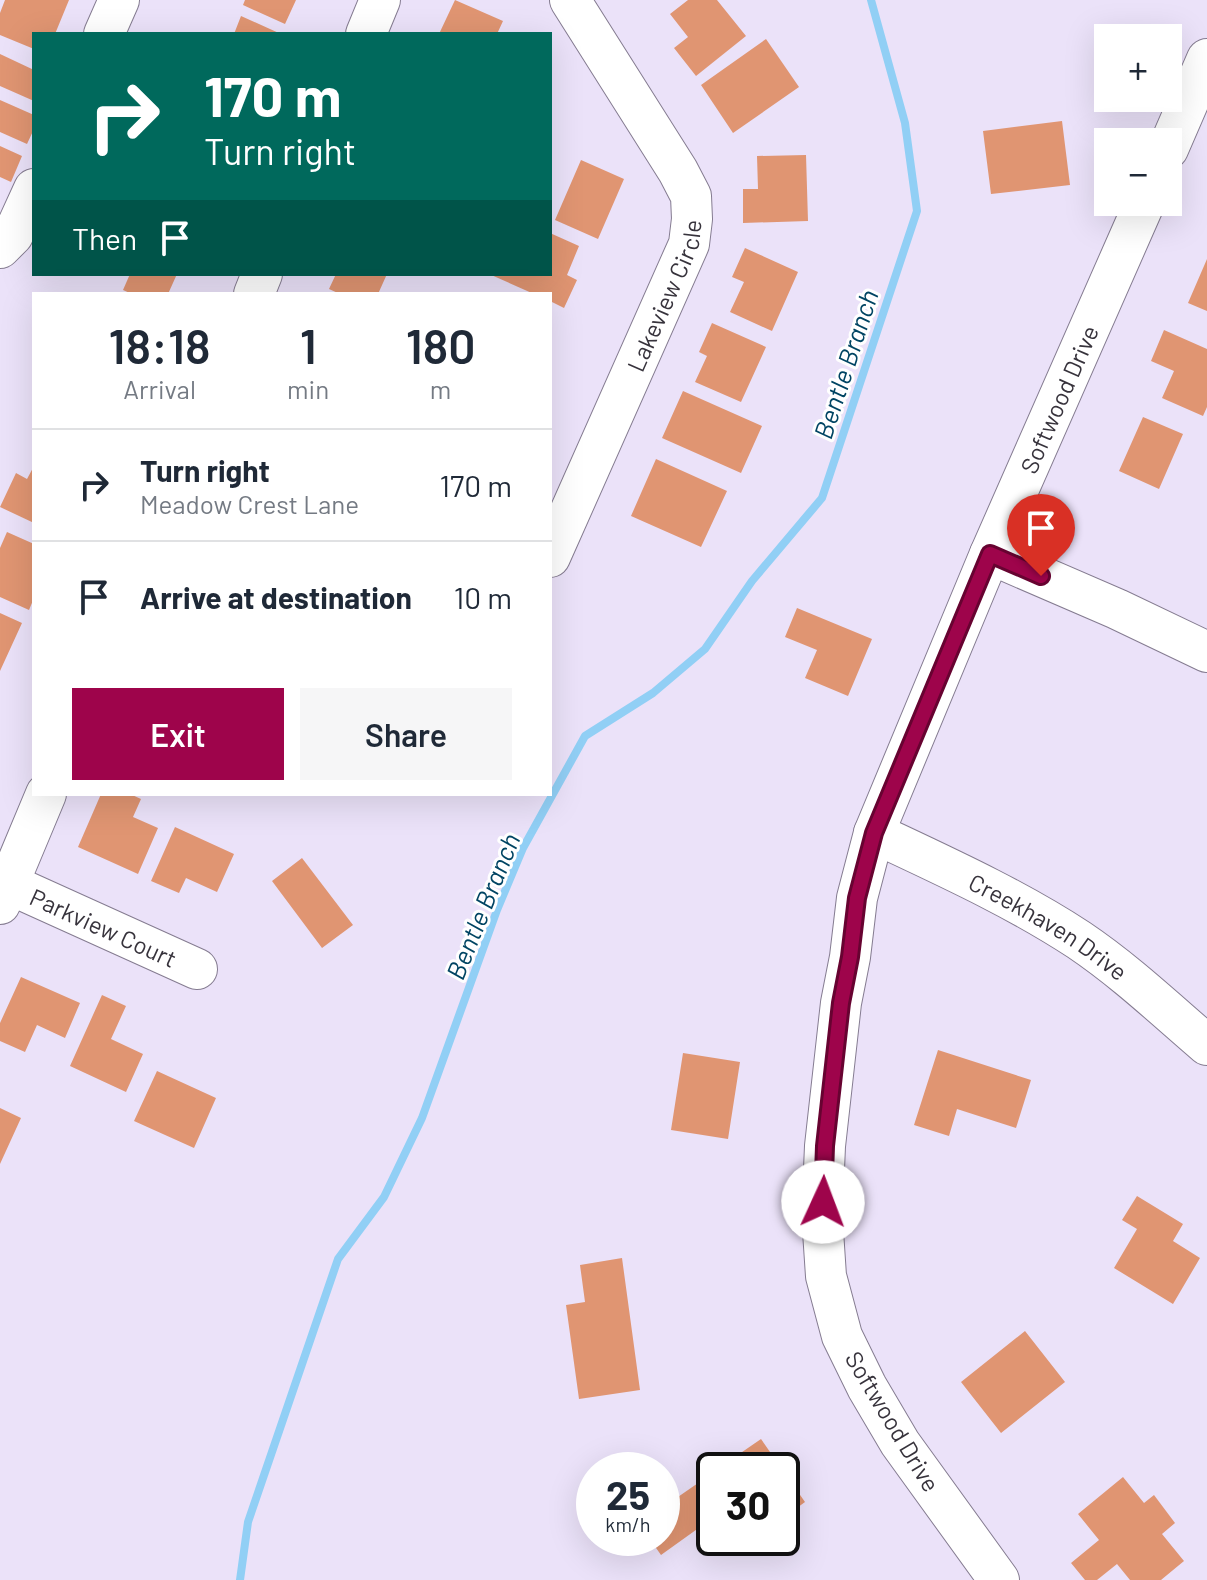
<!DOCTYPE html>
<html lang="en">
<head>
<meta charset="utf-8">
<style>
	body { margin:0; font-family:Barlow,sans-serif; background:#f6f6f7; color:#1f2937; height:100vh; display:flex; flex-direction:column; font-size:30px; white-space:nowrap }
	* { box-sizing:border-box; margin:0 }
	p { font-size:26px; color:#747a83 }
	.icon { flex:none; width:44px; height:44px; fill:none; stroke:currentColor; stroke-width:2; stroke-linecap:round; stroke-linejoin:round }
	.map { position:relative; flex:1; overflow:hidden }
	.drawer { position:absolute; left:32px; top:292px; width:520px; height:504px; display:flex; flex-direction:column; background:#fff; border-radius:0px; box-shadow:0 8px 32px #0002 }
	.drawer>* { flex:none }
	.guide { position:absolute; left:32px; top:32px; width:520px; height:244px; border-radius:0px; box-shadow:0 8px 32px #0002; background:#00695c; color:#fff; overflow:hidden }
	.buttons { position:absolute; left:1094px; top:24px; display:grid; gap:16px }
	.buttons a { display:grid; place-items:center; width:88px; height:88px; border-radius:0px; background:#fff; box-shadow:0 8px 32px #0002; font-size:40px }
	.speed { position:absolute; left:576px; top:1452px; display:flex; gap:16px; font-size:40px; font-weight:700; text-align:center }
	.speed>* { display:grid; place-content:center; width:104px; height:104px; border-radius:50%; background:#fff; box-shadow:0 8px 32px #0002; line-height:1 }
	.speed small { font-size:20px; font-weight:400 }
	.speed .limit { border:4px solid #111; border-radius:12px; background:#fff; color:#111 }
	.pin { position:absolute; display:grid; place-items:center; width:68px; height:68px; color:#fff; margin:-82px -34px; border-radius:50% 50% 50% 0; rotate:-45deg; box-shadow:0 0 8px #0007 }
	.pin .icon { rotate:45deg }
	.me { position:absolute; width:88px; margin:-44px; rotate:2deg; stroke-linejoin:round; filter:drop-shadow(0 0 6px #0008) }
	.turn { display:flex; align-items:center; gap:28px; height:168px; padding:0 40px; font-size:36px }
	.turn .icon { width:104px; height:104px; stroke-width:2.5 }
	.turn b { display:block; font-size:56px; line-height:68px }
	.then { display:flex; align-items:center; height:76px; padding:0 40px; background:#0003; gap:16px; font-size:30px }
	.eta { display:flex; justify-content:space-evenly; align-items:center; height:136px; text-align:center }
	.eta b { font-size:48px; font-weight:600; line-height:56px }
	.button { display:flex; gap:16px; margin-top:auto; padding:16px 40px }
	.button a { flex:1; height:92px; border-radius:0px; background:#9e044b; color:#fff; font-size:32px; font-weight:600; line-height:92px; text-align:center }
	.button a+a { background:#f6f6f7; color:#1f2937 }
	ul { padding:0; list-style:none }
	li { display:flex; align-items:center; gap:24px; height:112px; padding:0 40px; border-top:2px solid #e0e1e3 }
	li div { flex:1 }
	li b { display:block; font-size:30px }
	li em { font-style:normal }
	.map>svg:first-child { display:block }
</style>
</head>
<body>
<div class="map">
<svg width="1207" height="1580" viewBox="0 0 1207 1580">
	<rect width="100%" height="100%" fill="#ebe2f9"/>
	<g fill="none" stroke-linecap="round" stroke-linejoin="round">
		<path stroke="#91cff5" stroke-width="8" d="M240 1580 248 1522 338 1259 384 1197 422 1118 497 910 523 848 585 736 653 693 705 649 752 581 822 498 917 211 905 123 871 0"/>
	</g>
	<path fill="#e09572" d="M5 0H69L55 34H34V49L0 35V13Z
		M245 0H296L285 24 243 5Z
		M455 0 503 21 497 34H439Z
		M688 0H717L746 36 696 76 674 48 688 37 670 14Z
		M241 16 281 34H234Z
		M766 39 799 87 733 133 701 85Z
		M0 54 34 70V101L0 86Z
		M0 100 34 115V129L27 144 0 132Z
		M1062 121 1070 185 991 194 983 131Z
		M0 146 22 156 11 182 0 177Z
		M806 155 808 221 743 223V189H758L757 156Z
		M581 160 624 179 598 239 555 220Z
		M550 233 579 246 567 275 577 280 564 308 550 301V294H534L489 274H550Z
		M745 248 798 272 772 331 730 312 744 282 732 277Z
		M1207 259V311L1188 303Z
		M130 274H177L168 294H132L123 290Z
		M336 274H387L378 294H340L329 289Z
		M712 323 766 347 741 402 695 382 707 356 699 352Z
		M1164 330 1207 349V407L1203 416 1162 398 1174 371 1151 361Z
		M683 391 762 426 741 473 662 438Z
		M1143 417 1183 434 1159 489 1119 471Z
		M656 459 727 491 701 547 631 516Z
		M34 466V523L0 507 16 473 27 479Z
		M7 532 34 544V598L29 610 0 597V548Z
		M797 608 872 639 848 696 805 678 817 650 785 637Z
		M0 613 22 623 0 671Z
		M101 794H130L141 799 133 817 158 828 138 874 78 847Z
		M175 827 234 854 217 892 186 878 179 893 151 881Z
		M302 858 353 925 322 948 272 881Z
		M21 977 80 1003 65 1038 37 1025 25 1052 0 1041V1023Z
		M102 995 126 1006 111 1039 143 1054 126 1092 70 1066Z
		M938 1050 1031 1080 1016 1128 957 1109 949 1136 914 1125Z
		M683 1053 740 1062 728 1139 671 1130Z
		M157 1071 216 1098 194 1148 134 1121Z
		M0 1108 21 1118 0 1164Z
		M1137 1196 1183 1224 1173 1241 1200 1258 1173 1304 1114 1268 1137 1229 1122 1220Z
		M622 1258 640 1390 579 1399 566 1305 585 1302 580 1265Z
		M1025 1331 1065 1382 1001 1433 961 1382Z
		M761 1439 805 1502 782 1519V1470H716Z
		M714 1472V1517L661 1555 649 1538H662V1508Z
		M1123 1477 1144 1503 1154 1495 1175 1523 1162 1534 1184 1561 1161 1580H1130L1117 1564 1097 1580H1085L1071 1563 1099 1540 1078 1514Z"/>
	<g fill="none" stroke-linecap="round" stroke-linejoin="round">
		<defs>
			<g id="minor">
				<path d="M104 34 119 0"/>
				<path d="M366 34 380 0"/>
				<path d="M1168 149 1207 59"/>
				<path d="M0 248 13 235 34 189"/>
				<path d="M254 294 262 274"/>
				<path d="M990 554 1117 609 1207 652"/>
				<path id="s1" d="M550 557 689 244 692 219 691 196 678 171 570 0"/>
				<path id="s2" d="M874 833C944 866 1015 898 1079 940 1125 971 1165 1009 1207 1045"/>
				<path id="s3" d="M9 884 197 969"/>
				<path d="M0 904 46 794"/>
				<path id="s4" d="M999 1580 900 1443 867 1387 842 1336 826 1276 822 1216 825 1146 841 1003 850 957 857 898 874 833 990 554 1145 202"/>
			</g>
		</defs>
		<use href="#minor" stroke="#857c91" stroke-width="42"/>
		<use href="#minor" stroke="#fff" stroke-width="40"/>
	</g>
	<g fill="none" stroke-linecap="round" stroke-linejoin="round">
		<defs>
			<path id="route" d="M823 1202 825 1146 841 1003 850 957 857 898 874 833 990 554 1041 576"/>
		</defs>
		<use href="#route" stroke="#670331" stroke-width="20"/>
		<use href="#route" stroke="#9e044b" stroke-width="14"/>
	</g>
	<g text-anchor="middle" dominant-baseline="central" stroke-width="6" stroke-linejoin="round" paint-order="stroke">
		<g font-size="24" fill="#37333c" stroke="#fff">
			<text stroke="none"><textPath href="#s1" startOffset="286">Lakeview Circle</textPath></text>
			<text stroke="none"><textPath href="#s4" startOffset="1272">Softwood Drive</textPath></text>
			<text stroke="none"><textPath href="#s3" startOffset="104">Parkview Court</textPath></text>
			<text stroke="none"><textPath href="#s2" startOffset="198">Creekhaven Drive</textPath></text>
			<text transform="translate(893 1421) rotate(59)">Softwood Drive</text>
		</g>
		<g font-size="26" font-style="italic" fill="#004463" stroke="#fff">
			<text transform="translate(845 364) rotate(-72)">Bentle Branch</text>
			<text transform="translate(482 906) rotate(-68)">Bentle Branch</text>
		</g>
	</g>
</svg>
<div class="buttons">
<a>+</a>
<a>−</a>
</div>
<div class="speed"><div>25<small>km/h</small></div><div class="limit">30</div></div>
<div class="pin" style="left:1041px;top:576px;background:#d93025"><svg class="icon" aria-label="arrive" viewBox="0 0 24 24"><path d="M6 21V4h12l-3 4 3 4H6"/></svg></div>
<svg class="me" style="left:823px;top:1202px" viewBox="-20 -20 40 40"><circle r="19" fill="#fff"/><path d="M0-13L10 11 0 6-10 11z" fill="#9e044b"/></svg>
<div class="guide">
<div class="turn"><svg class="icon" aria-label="right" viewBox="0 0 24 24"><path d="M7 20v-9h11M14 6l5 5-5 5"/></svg><div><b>170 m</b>Turn right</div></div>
<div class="then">Then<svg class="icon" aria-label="arrive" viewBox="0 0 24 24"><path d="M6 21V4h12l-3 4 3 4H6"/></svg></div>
</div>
<section class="drawer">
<div class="eta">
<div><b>18:18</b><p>Arrival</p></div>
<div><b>1</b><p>min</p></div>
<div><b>180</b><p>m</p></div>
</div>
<ul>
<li><svg class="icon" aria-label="right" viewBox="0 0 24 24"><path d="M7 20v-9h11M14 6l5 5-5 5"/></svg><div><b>Turn right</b><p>Meadow Crest Lane</p></div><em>170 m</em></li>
<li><svg class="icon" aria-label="arrive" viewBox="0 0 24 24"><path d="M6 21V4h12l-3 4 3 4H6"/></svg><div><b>Arrive at destination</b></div><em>10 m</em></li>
</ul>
<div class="button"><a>Exit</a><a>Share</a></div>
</section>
</div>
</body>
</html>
